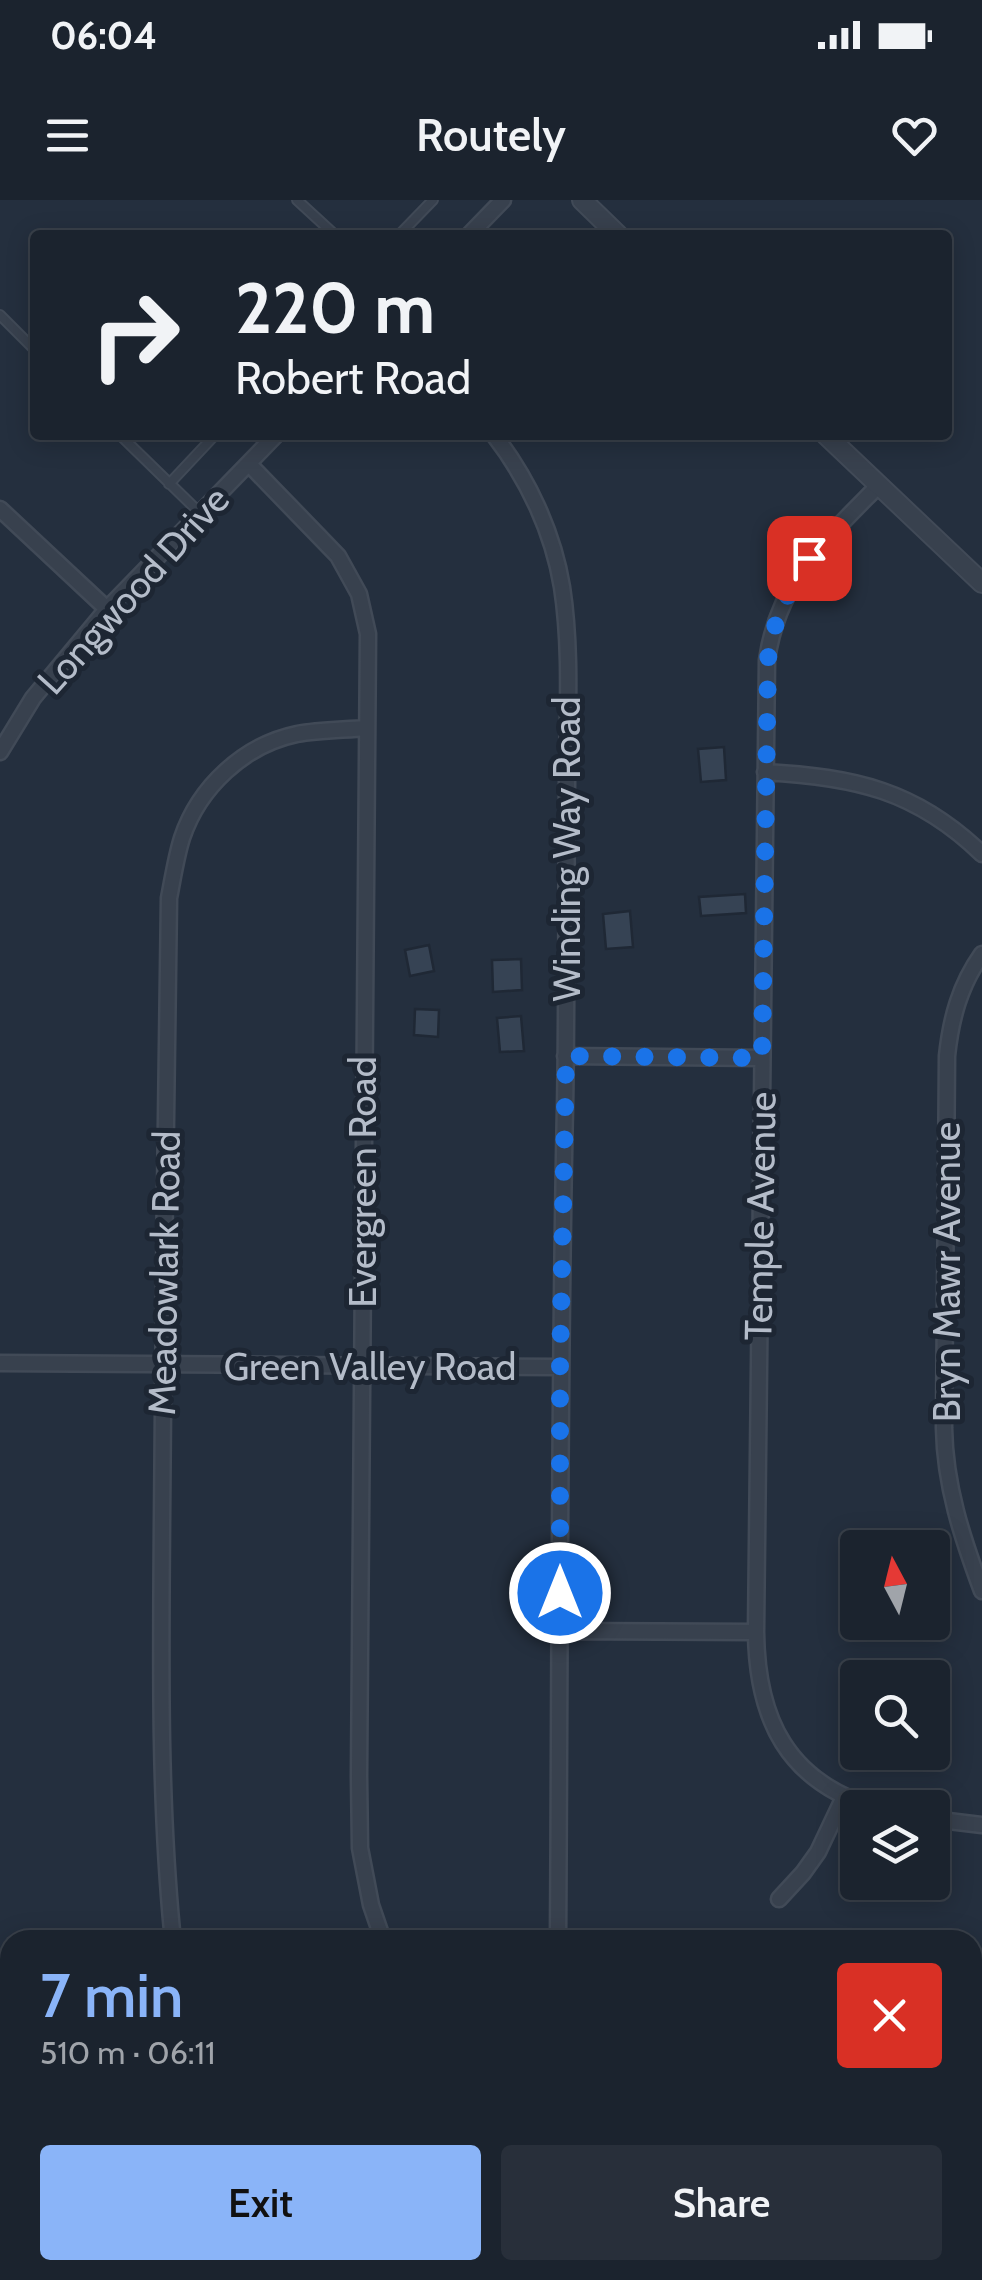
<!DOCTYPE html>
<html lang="en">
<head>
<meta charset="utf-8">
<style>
	body { margin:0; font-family:Cabin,sans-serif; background:#282f3a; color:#f1f3f6; height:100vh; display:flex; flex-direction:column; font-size:38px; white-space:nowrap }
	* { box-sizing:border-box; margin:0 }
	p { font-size:32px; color:#a0a4aa }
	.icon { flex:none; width:55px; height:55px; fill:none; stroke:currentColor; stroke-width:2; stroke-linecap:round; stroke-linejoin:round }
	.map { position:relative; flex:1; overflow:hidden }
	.side { position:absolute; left:0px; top:1730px; width:982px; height:350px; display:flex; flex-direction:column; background:#1b232e; border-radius:30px 30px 0 0; box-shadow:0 5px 25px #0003,0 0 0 2px #39404a }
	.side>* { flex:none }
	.guide { position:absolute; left:30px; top:30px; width:922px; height:210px; border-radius:10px; box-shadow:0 5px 25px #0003,0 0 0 2px #39404a; background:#1b232e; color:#f1f3f6; overflow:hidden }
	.needle { width:65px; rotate:353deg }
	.tools { position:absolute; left:840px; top:1330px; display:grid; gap:20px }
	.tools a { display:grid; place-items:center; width:110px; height:110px; border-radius:10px; background:#1b232e; box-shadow:0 5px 25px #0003,0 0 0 2px #39404a; font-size:50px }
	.pin { position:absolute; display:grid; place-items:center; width:85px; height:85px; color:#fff; margin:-42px; border-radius:20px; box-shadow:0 5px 15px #0006 }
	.me { position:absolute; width:110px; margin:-55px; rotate:0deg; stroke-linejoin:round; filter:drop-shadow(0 0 8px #0008) }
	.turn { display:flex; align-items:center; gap:35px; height:210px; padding:0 40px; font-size:45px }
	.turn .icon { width:130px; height:130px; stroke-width:2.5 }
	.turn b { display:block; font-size:70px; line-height:85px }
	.round { display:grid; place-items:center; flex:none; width:105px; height:105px; border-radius:10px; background:#282f3a }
	.summary { display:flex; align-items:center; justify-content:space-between; height:170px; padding:0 40px }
	h1 { font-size:60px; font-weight:600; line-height:75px; color:#8ab4f8 }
	.cta { display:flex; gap:20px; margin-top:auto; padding:20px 40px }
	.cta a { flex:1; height:115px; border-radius:10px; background:#8ab4f8; color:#111; font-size:40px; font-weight:600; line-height:115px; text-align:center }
	.cta a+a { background:#282f3a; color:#f1f3f6 }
	.status { display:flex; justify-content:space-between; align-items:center; height:70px; padding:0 50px; background:#1b232e; direction:ltr }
	.status svg { height:28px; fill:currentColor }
	header { display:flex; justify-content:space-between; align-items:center; height:130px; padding:0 40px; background:#1b232e; font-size:45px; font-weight:600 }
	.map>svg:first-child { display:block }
</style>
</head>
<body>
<div class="status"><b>06:04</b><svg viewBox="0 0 49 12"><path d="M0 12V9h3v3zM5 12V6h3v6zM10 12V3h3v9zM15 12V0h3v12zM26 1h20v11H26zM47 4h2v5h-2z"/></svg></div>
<header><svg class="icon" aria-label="menu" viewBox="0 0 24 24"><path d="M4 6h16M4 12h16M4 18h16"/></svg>Routely<svg class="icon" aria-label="heart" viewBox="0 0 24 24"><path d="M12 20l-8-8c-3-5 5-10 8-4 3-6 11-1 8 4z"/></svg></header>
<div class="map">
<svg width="982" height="2080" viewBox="0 0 982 2080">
	<rect width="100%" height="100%" fill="#242f3e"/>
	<path fill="#263c3f" d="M982 1748V1996L973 2001 972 1749Z
		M540 2070H861L844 2080H530Z"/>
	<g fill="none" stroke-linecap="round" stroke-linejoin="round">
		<path stroke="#17263c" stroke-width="5" d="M972 1878 982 1875
			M703 2080 711 2070"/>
	</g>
	<path fill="#364354" stroke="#1f2835" stroke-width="2.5" d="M724 547 726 580 701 582 698 549Z
		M745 694 746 713 701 716 699 697Z
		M630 711 633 747 606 749 603 714Z
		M429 745 434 771 410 776 405 750Z
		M521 759 522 790 493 792 492 760Z
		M415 809 439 810 438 837 414 835Z
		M521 816 524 851 500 852 497 818Z"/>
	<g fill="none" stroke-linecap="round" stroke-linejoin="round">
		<defs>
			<path id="service" d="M297 0 335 35
				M399 35 433 0
				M0 115 35 150
				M120 235 200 313
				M169 284 215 235"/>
			<path id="minor" d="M469 35 503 0
				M494 235C528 279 553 332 562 387 572 452 567 520 567 585 566 692 567 800 565 907 559 1184 560 1462 558 1740
				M249 264 338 356 359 394 368 434 359 1576 360 1648 371 1705 383 1740
				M0 309 107 409
				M0 552 33 498 107 409 276 235
				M765 572C854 577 916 590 982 654
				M982 754C960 785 951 818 947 856L944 1228C945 1286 962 1337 982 1391
				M565 856 762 858
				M0 1163 560 1167
				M560 1431 756 1432
				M876 1608C787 1582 757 1519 756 1432L767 460C778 381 826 339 879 285
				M932 1619 982 1625
				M779 1699 803 1673 818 1652 844 1597
				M175 1740 172 1731C159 1595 161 1457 162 1321 163 1113 166 906 169 698 173 678 176 657 182 638 199 587 244 545 297 534 319 530 343 530 366 528
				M0 1847 10 1876
				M113 2070 120 2080
				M371 2070 378 2080
				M392 2080 401 2070"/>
			<path id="tertiary" d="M582 0 618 35
				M826 235 982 383"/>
		</defs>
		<use href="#service" stroke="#414a57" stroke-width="12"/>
		<use href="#minor" stroke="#414a57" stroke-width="19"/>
		<use href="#tertiary" stroke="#414a57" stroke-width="22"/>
		<use href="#service" stroke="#38414e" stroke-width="8"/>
		<use href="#minor" stroke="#38414e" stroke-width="14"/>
		<use href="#tertiary" stroke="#38414e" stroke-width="18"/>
	</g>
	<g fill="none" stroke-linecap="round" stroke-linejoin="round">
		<path stroke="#1a73e8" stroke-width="18" stroke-dasharray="0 32.4" d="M560 1393V1168L566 856 762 858 768 460C772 421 789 391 809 358"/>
	</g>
	<g text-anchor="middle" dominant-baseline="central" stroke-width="10" stroke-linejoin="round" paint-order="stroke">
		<g font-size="38" fill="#b4bcc9" stroke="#1d2633">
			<text transform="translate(133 390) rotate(-48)">Longwood Drive</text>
			<text transform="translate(566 649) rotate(-90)">Winding Way Road</text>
			<text transform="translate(362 982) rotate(-90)">Evergreen Road</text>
			<text transform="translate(760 1016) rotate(-89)">Temple Avenue</text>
			<text transform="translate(946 1072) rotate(-90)">Bryn Mawr Avenue</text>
			<text transform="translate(164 1073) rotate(-89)">Meadowlark Road</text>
			<text x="370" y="1166">Green Valley Road</text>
		</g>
	</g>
</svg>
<div class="tools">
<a><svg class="needle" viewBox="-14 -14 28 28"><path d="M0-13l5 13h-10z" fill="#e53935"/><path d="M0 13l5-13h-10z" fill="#a0a4aa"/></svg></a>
<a><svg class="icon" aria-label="search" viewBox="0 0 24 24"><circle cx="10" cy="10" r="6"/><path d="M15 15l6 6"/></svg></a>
<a><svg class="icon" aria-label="layers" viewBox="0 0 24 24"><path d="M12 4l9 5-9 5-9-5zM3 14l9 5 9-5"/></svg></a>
</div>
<div class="pin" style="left:809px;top:358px;background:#d93025"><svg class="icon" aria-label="arrive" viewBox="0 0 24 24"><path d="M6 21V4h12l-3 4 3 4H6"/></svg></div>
<svg class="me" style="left:560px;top:1393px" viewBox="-20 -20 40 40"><circle r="17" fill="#1a73e8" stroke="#fff" stroke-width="3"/><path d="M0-11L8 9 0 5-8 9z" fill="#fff"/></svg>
<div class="guide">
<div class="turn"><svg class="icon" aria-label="right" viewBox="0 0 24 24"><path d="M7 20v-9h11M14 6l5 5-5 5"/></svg><div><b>220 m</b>Robert Road</div></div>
</div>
<section class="side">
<div class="summary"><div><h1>7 min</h1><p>510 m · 06:11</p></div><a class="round" style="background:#d93025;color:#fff"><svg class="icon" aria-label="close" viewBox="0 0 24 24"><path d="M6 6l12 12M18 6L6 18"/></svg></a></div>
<div class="cta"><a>Exit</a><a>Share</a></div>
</section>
</div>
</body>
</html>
